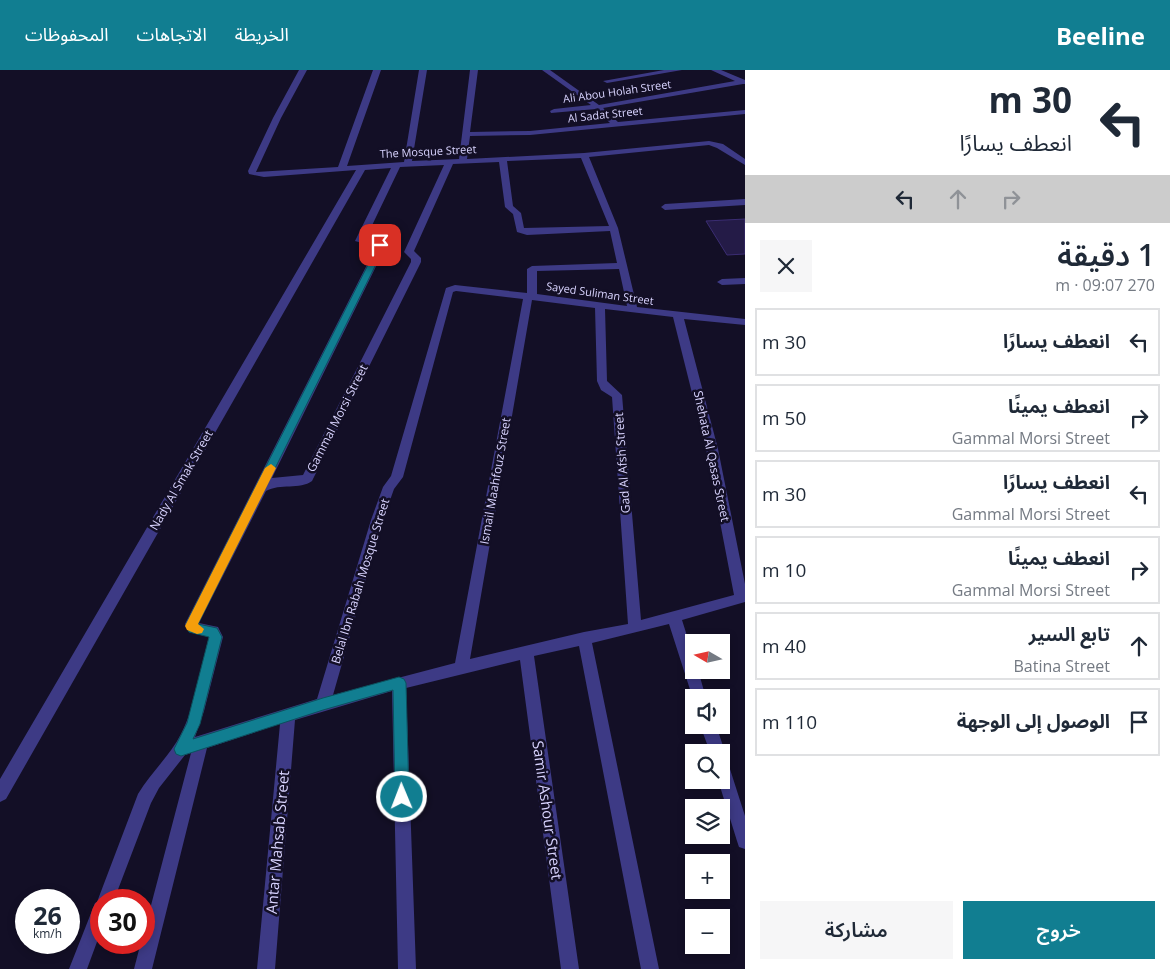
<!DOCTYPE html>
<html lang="ar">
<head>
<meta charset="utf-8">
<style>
	body { margin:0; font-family:"Open Sans","Noto Sans Arabic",sans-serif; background:#f6f6f7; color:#1f2937; direction:rtl; height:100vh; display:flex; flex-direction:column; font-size:19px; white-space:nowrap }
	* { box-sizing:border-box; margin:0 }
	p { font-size:16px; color:#747a83 }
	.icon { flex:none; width:28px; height:28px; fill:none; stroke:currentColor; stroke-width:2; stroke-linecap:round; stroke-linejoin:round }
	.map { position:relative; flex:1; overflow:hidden; direction:ltr }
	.sheet { display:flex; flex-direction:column; background:#fff; width:425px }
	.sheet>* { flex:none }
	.top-card { background:#fff; color:#1f2937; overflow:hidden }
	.needle { width:32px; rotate:279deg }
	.fabs { position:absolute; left:685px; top:564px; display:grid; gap:10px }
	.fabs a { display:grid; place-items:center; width:45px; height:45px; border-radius:0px; background:#fff; box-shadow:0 2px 8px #0003; font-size:25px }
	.speed { position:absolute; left:15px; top:819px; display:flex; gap:10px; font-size:25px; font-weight:700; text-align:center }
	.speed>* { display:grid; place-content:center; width:65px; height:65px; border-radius:50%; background:#fff; box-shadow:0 2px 8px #0003; line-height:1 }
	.speed small { font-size:12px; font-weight:400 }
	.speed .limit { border:8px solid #d22; background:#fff; color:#111 }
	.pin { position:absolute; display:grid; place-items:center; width:42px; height:42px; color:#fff; margin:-21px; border-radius:10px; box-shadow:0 2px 8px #0006 }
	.me { position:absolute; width:55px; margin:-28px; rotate:359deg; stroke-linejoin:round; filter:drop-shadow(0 0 4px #0008) }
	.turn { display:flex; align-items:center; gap:18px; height:105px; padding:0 15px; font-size:22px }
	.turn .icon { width:65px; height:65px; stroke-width:2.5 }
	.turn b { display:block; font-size:35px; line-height:42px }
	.lanes { display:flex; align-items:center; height:48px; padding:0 15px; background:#0003; justify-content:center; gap:25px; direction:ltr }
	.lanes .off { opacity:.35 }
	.round { display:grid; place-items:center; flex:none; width:52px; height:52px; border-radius:0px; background:#f6f6f7 }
	.head { display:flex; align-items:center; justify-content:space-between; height:85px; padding:0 15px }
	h1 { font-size:30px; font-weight:600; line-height:38px }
	.cta { display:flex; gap:10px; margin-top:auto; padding:10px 15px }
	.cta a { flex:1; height:58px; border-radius:0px; background:#117e91; color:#fff; font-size:20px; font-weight:600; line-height:58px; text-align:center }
	.cta a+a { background:#f6f6f7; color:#1f2937 }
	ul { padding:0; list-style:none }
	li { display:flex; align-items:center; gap:15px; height:68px; margin:0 10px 8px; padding:0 5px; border:2px solid #e0e1e3; border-radius:0px }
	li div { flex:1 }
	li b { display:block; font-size:19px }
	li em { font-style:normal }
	header { display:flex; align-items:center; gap:30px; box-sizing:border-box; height:70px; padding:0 25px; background:#117e91; color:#fff }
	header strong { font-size:24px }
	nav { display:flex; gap:28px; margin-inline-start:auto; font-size:18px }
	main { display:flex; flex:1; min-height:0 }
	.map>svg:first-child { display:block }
</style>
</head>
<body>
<header>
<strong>Beeline</strong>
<nav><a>الخريطة</a><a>الاتجاهات</a><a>المحفوظات</a></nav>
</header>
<main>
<section class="sheet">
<div class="top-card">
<div class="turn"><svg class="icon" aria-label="left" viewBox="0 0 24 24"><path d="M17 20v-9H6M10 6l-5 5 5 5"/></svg><div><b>30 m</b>انعطف يسارًا</div></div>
<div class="lanes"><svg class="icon" aria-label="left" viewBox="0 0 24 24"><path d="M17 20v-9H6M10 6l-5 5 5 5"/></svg><svg class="icon off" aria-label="ahead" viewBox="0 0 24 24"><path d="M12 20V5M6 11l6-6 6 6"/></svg><svg class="icon off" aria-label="right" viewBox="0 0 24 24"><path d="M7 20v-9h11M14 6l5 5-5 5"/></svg></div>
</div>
<div class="head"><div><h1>1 دقيقة</h1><p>270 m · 09:07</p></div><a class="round"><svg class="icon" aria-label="close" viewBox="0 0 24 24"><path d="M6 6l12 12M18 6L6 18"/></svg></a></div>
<ul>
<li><svg class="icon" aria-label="left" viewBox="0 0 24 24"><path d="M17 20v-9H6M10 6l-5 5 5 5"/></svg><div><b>انعطف يسارًا</b></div><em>30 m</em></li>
<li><svg class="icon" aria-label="right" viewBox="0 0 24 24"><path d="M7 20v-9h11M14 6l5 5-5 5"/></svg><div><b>انعطف يمينًا</b><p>Gammal Morsi Street</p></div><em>50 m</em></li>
<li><svg class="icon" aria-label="left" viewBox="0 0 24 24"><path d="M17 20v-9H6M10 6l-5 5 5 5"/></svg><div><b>انعطف يسارًا</b><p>Gammal Morsi Street</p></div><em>30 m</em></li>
<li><svg class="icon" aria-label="right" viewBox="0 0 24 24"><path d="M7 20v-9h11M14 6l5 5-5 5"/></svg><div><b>انعطف يمينًا</b><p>Gammal Morsi Street</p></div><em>10 m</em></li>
<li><svg class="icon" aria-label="ahead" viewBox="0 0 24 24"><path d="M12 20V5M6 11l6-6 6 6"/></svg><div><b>تابع السير</b><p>Batina Street</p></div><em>40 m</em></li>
<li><svg class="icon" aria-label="arrive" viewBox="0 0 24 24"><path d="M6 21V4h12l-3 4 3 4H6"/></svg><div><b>الوصول إلى الوجهة</b></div><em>110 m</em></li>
</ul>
<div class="cta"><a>خروج</a><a>مشاركة</a></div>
</section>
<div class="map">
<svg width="745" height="899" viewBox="0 0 745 899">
	<rect width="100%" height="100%" fill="#130f26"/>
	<path fill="#241b47" stroke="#3b2d73" d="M745 149V184L727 185 706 151Z"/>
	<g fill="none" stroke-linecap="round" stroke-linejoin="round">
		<path fill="#3d3a85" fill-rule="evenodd" d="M299 0H307L281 48 256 102 338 97 373 0H381L347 96 404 92 419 0H427L412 91 459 89 470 0H478L470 62 530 61 610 53 596 39 551 43 550 41 554 39 591 35 542 0H550L599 35 735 11 711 0H721L745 10V14H743L603 38 618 52 745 40V44L530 65 470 66 467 89 584 83 709 71 723 74 745 89V95L717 78 709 75 589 87 618 158 637 237 745 249V255L684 249 718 379 745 514V532L682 550 694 588V600H698L706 628H694V632L669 554 592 573 659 899H641L579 576 534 586 579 899H561L520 590 406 618 416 899H398L392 621 295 650 275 899H257L280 654 207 678 152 899H134L141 872H144V862L191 683 185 685 159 718 151 733 114 830H101V861L87 899H69L95 833 97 832 138 724C151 702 170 686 181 664 195 638 201 596 209 567L189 562 185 554 376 177 355 171 391 98 365 100 6 729 0 732V709L356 100 264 107 249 104 248 101 273 48ZM581 88 609 156 524 158 521 143 513 136 507 91ZM499 92 505 137 513 144 517 162 527 165 610 161 617 193 532 196 527 199V223L455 215 446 218 391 406 383 417 371 450 317 629 195 667 204 641 223 567 218 557 199 553 266 421C280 413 300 420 312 411L421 192V188L414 181 453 94ZM444 95 404 182 411 189V192L303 405 272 408 386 176 365 170 400 97ZM619 199 627 236 537 224V201ZM456 221 523 229 455 593 333 625 383 450 394 419 403 407 453 222ZM532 230 595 238 597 311 601 320 612 327 628 554 584 562 470 589ZM605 239 673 247 706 379 734 525 641 550 622 325 607 311Z
			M664 0H682L607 13 603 11Z
			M745 129V135L665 140 661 137 665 134Z
			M745 208V214L722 215 717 212 722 209Z
			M700 655H716L725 682 722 687 721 682H710Z
			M721 689 726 691 729 696 745 746V779L739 777 737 771 718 710H721Z"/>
	</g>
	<path fill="#117e91" stroke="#0b525e" d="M380 172 385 176 198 554 217 558 222 567 200 654 193 669 323 628 399 607 404 609 406 613 409 727 407 732 402 734 397 732 395 727 393 620 323 640 181 686 176 684 174 679 187 653 209 567 189 562 186 554 377 177 375 175Z"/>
	<path fill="#f59e0b" d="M271 394 276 398 198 554 204 559 202 563 197 564 187 560 185 556 188 550 265 398Z"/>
	<g text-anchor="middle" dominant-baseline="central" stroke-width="5" stroke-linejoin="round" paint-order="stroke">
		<g font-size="11" fill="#d9d4ff" stroke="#130f26">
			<text transform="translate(617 21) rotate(-8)">Ali Abou Holah Street</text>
			<text transform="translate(605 44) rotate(-6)">Al Sadat Street</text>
			<text transform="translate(428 81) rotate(-3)">The Mosque Street</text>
			<text transform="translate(600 223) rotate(8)">Sayed Suliman Street</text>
		</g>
		<g font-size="12" fill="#d9d4ff" stroke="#130f26">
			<text transform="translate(337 348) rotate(-63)">Gammal Morsi Street</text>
			<text transform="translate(712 386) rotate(78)">Shehata Al Qasas Street</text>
			<text transform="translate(622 393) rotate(-94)">Gad Al Afsh Street</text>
			<text transform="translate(181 410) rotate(-60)">Nady Al Smak Street</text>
			<text transform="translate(495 411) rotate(-80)">Ismail Maahfouz Street</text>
			<text transform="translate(360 511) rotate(-73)">Belal Ibn Rabah Mosque Street</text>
		</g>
		<g font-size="15" fill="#d9d4ff" stroke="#130f26">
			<text transform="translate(548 740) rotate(82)">Samir Ashour Street</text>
			<text transform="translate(277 772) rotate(-85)">Antar Mahsab Street</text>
		</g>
	</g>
</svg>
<div class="fabs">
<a><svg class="needle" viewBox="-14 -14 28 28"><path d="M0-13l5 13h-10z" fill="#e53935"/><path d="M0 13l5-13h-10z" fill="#747a83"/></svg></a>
<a><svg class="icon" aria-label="sound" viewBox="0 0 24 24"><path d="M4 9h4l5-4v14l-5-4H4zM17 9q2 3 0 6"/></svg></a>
<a><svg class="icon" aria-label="search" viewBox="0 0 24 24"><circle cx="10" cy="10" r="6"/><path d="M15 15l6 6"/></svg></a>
<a><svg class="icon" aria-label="layers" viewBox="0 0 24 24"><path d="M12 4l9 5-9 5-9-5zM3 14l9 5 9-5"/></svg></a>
<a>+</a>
<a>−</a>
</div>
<div class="speed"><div>26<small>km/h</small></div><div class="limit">30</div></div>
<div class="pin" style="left:380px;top:175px;background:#d93025"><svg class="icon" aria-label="arrive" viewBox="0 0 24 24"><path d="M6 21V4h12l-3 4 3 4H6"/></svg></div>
<svg class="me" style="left:402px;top:727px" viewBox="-20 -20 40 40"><circle r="17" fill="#117e91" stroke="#fff" stroke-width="3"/><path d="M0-11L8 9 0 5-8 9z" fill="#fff"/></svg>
</div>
</main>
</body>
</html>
